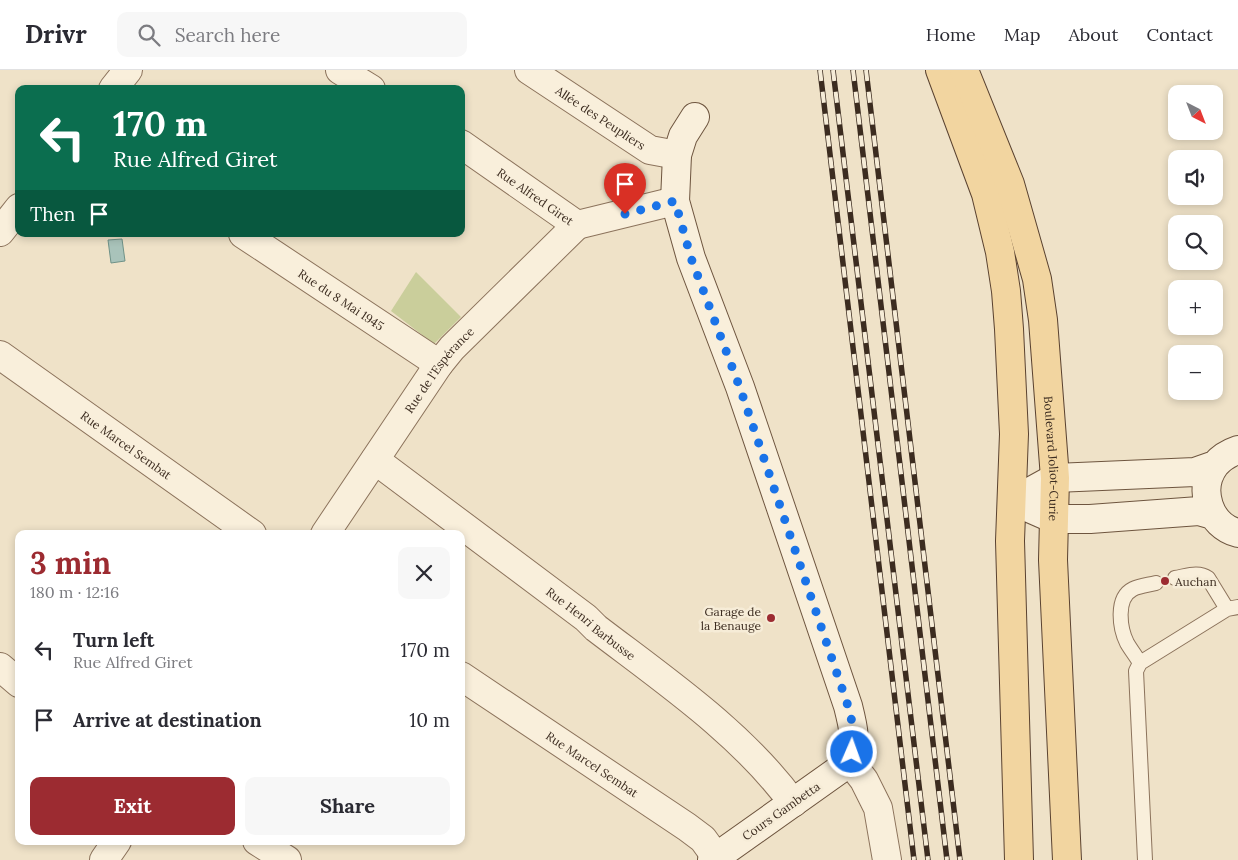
<!DOCTYPE html>
<html lang="en">
<head>
<meta charset="utf-8">
<style>
	body { margin:0; font-family:Lora,serif; background:#f7f7f7; color:#2b2b33; height:100vh; display:flex; flex-direction:column; font-size:19px; white-space:nowrap }
	* { box-sizing:border-box; margin:0 }
	p { font-size:16px; color:#7c7c81 }
	.icon { flex:none; width:28px; height:28px; fill:none; stroke:currentColor; stroke-width:2; stroke-linecap:round; stroke-linejoin:round }
	.map { position:relative; flex:1; overflow:hidden }
	.sheet { position:absolute; left:15px; top:460px; width:450px; height:315px; display:flex; flex-direction:column; background:#fff; border-radius:10px; box-shadow:0 2px 8px #0003 }
	.sheet>* { flex:none }
	.banner { position:absolute; left:15px; top:15px; width:450px; height:152px; border-radius:10px; box-shadow:0 2px 8px #0003; background:#0b6e4f; color:#fff; overflow:hidden }
	.needle { width:32px; rotate:138deg }
	.buttons { position:absolute; left:1168px; top:15px; display:grid; gap:10px }
	.buttons a { display:grid; place-items:center; width:55px; height:55px; border-radius:10px; background:#fff; box-shadow:0 2px 8px #0003; font-size:25px }
	.pin { position:absolute; display:grid; place-items:center; width:42px; height:42px; color:#fff; margin:-51px -21px; border-radius:50% 50% 50% 0; rotate:-45deg; box-shadow:0 0 5px #0007 }
	.pin .icon { rotate:45deg }
	.me { position:absolute; width:55px; margin:-28px; rotate:2deg; stroke-linejoin:round; filter:drop-shadow(0 0 4px #0008) }
	.turn { display:flex; align-items:center; gap:18px; height:105px; padding:0 15px; font-size:22px }
	.turn .icon { width:65px; height:65px; stroke-width:2.5 }
	.turn b { display:block; font-size:35px; line-height:42px }
	.then { display:flex; align-items:center; height:48px; padding:0 15px; background:#0003; gap:10px; font-size:19px }
	.round { display:grid; place-items:center; flex:none; width:52px; height:52px; border-radius:10px; background:#f7f7f7 }
	.headline { display:flex; align-items:center; justify-content:space-between; height:85px; padding:0 15px }
	h1 { font-size:30px; font-weight:700; line-height:38px; color:#9c2b31 }
	.cta { display:flex; gap:10px; margin-top:auto; padding:10px 15px }
	.cta a { flex:1; height:58px; border-radius:10px; background:#9c2b31; color:#fff; font-size:20px; font-weight:700; line-height:58px; text-align:center }
	.cta a+a { background:#f7f7f7; color:#2b2b33 }
	ul { padding:0; list-style:none }
	li { display:flex; align-items:center; gap:15px; height:70px; padding:0 15px }
	li div { flex:1 }
	li b { display:block; font-size:19px }
	li em { font-style:normal }
	header { display:flex; align-items:center; gap:30px; box-sizing:border-box; height:70px; padding:0 25px; background:#fff; border-bottom:1px solid #e1e1e2 }
	header strong { font-size:24px }
	nav { display:flex; gap:28px; margin-inline-start:auto; font-size:18px }
	.search { width:350px; height:45px; background:#f7f7f7; display:flex; align-items:center; gap:12px; box-sizing:border-box; padding:0 18px; border-radius:10px; color:#7c7c81; font-size:19px }
	.map>svg:first-child { display:block }
</style>
</head>
<body>
<header>
<strong>Drivr</strong>
<div class="search"><svg class="icon" aria-label="search" viewBox="0 0 24 24"><circle cx="10" cy="10" r="6"/><path d="M15 15l6 6"/></svg>Search here</div>
<nav><a>Home</a><a>Map</a><a>About</a><a>Contact</a></nav>
</header>
<div class="map">
<svg width="1238" height="790" viewBox="0 0 1238 790">
	<rect width="100%" height="100%" fill="#efe2c8"/>
	<path fill="#cace9b" d="M416 202 461 247 434 274 391 241Z"/>
	<path fill="#a9c3ba" stroke="#6f9288" d="M122 169 125 191 111 193 108 170Z"/>
	<g fill="none" stroke-linecap="round" stroke-linejoin="round">
		<defs>
			<path id="lane" d="M1175 508C1187 506 1198 501 1208 508L1227 539
				M1140 593C1136 586 1131 580 1127 573 1120 559 1115 528 1133 519 1139 516 1148 515 1156 513
				M1145 790 1136 601 1140 593 1227 539 1238 537"/>
			<g id="street">
				<path d="M340 0 371 19"/>
				<path id="s1" d="M529 0 650 80 677 85"/>
				<path d="M113 19 128 0"/>
				<path id="s2" d="M461 74 577 155 675 131"/>
				<path d="M0 162 19 138"/>
				<path id="s3" d="M243 164 439 294"/>
				<path id="s4" d="M0 285 252 464"/>
				<path id="s5" d="M375 390 586 548 596 558C664 610 742 663 793 733"/>
				<path id="s6" d="M325 464 439 294 452 278 577 155"/>
				<path d="M0 597 19 613"/>
				<path id="s7" d="M461 606 687 757 703 769 716 787"/>
				<path d="M850 692 864 710 878 738 887 790"/>
				<path d="M257 771 287 790"/>
				<path d="M104 790 117 771"/>
			</g>
			<path id="secondary" d="M695 47 683 66 677 85 675 131 691 188 740 317 848 636C854 660 856 667 850 692L712 790
				M1238 380C1229 383 1221 388 1215 395 1197 419 1209 456 1238 463
				M1013 431 1055 408 1195 402 1215 395
				M1013 431 1054 449H1090L1199 441 1213 445"/>
			<g id="primary">
				<path d="M940 0 986 124 1000 182 1006 221 1009 259 1014 364 1010 471 1019 790"/>
				<path id="s8" d="M964 0 1010 114 1037 209 1043 250 1055 408 1053 490 1067 790"/>
			</g>
		</defs>
		<use href="#lane" stroke="#8c735c" stroke-width="16"/>
		<use href="#street" stroke="#8c735c" stroke-width="30"/>
		<use href="#secondary" stroke="#6e553f" stroke-width="30"/>
		<use href="#primary" stroke="#5a4230" stroke-width="30"/>
		<use href="#lane" stroke="#f9efdb" stroke-width="14"/>
		<use href="#street" stroke="#f9efdb" stroke-width="28"/>
		<use href="#secondary" stroke="#f9efdb" stroke-width="28"/>
		<use href="#primary" stroke="#f2d5a0" stroke-width="28"/>
		<defs>
			<path id="rail" d="M820 0 914 790
				M833 0 928 790
				M853 0 947 790
				M866 0 960 790"/>
		</defs>
		<use href="#rail" stroke="#3c2c20" stroke-width="5.5"/>
		<use href="#rail" stroke="#f6ecd7" stroke-width="4" stroke-dasharray="11" stroke-linecap="butt"/>
	</g>
	<g fill="none" stroke-linecap="round" stroke-linejoin="round">
		<path stroke="#1a73e8" stroke-width="9" stroke-dasharray="0 16.2" d="M625 144 675 131 691 188 740 318 848 636C852 651 856 666 852 682"/>
	</g>
	<g fill="#9c2b31" stroke="#f6ecd7" stroke-width="2">
		<circle cx="1165" cy="511" r="5"/>
		<circle cx="771" cy="548" r="5"/>
	</g>
	<g text-anchor="middle" dominant-baseline="central" stroke-width="5" stroke-linejoin="round" paint-order="stroke">
		<g font-size="12" fill="#3c2c20" stroke="#f6ecd7">
			<text stroke="none"><textPath href="#s1" startOffset="86">Allée des Peupliers</textPath></text>
			<text stroke="none"><textPath href="#s2" startOffset="91">Rue Alfred Giret</textPath></text>
			<text stroke="none"><textPath href="#s3" startOffset="118">Rue du 8 Mai 1945</textPath></text>
			<text stroke="none"><textPath href="#s6" startOffset="200">Rue de l'Espérance</textPath></text>
			<text stroke="none"><textPath href="#s4" startOffset="155">Rue Marcel Sembat</textPath></text>
			<text stroke="none"><textPath href="#s8" startOffset="402">Boulevard Joliot-Curie</textPath></text>
			<text stroke="none"><textPath href="#s5" startOffset="271">Rue Henri Barbusse</textPath></text>
			<text stroke="none"><textPath href="#s7" startOffset="158">Rue Marcel Sembat</textPath></text>
			<text transform="translate(781 741) rotate(-35)">Cours Gambetta</text>
		</g>
		<g font-size="12" fill="#3c2c20" stroke="#f6ecd7" text-anchor="start">
			<text x="1175" y="511">Auchan</text>
			<text x="761" y="541" text-anchor="end">Garage de<tspan x="761" dy="14">la Benauge</tspan></text>
		</g>
	</g>
</svg>
<div class="buttons">
<a><svg class="needle" viewBox="-14 -14 28 28"><path d="M0-13l5 13h-10z" fill="#e53935"/><path d="M0 13l5-13h-10z" fill="#7c7c81"/></svg></a>
<a><svg class="icon" aria-label="sound" viewBox="0 0 24 24"><path d="M4 9h4l5-4v14l-5-4H4zM17 9q2 3 0 6"/></svg></a>
<a><svg class="icon" aria-label="search" viewBox="0 0 24 24"><circle cx="10" cy="10" r="6"/><path d="M15 15l6 6"/></svg></a>
<a>+</a>
<a>−</a>
</div>
<div class="pin" style="left:625px;top:144px;background:#d93025"><svg class="icon" aria-label="arrive" viewBox="0 0 24 24"><path d="M6 21V4h12l-3 4 3 4H6"/></svg></div>
<svg class="me" style="left:852px;top:682px" viewBox="-20 -20 40 40"><circle r="17" fill="#1a73e8" stroke="#fff" stroke-width="3"/><path d="M0-11L8 9 0 5-8 9z" fill="#fff"/></svg>
<div class="banner">
<div class="turn"><svg class="icon" aria-label="left" viewBox="0 0 24 24"><path d="M17 20v-9H6M10 6l-5 5 5 5"/></svg><div><b>170 m</b>Rue Alfred Giret</div></div>
<div class="then">Then<svg class="icon" aria-label="arrive" viewBox="0 0 24 24"><path d="M6 21V4h12l-3 4 3 4H6"/></svg></div>
</div>
<section class="sheet">
<div class="headline"><div><h1>3 min</h1><p>180 m · 12:16</p></div><a class="round"><svg class="icon" aria-label="close" viewBox="0 0 24 24"><path d="M6 6l12 12M18 6L6 18"/></svg></a></div>
<ul>
<li><svg class="icon" aria-label="left" viewBox="0 0 24 24"><path d="M17 20v-9H6M10 6l-5 5 5 5"/></svg><div><b>Turn left</b><p>Rue Alfred Giret</p></div><em>170 m</em></li>
<li><svg class="icon" aria-label="arrive" viewBox="0 0 24 24"><path d="M6 21V4h12l-3 4 3 4H6"/></svg><div><b>Arrive at destination</b></div><em>10 m</em></li>
</ul>
<div class="cta"><a>Exit</a><a>Share</a></div>
</section>
</div>
</body>
</html>
